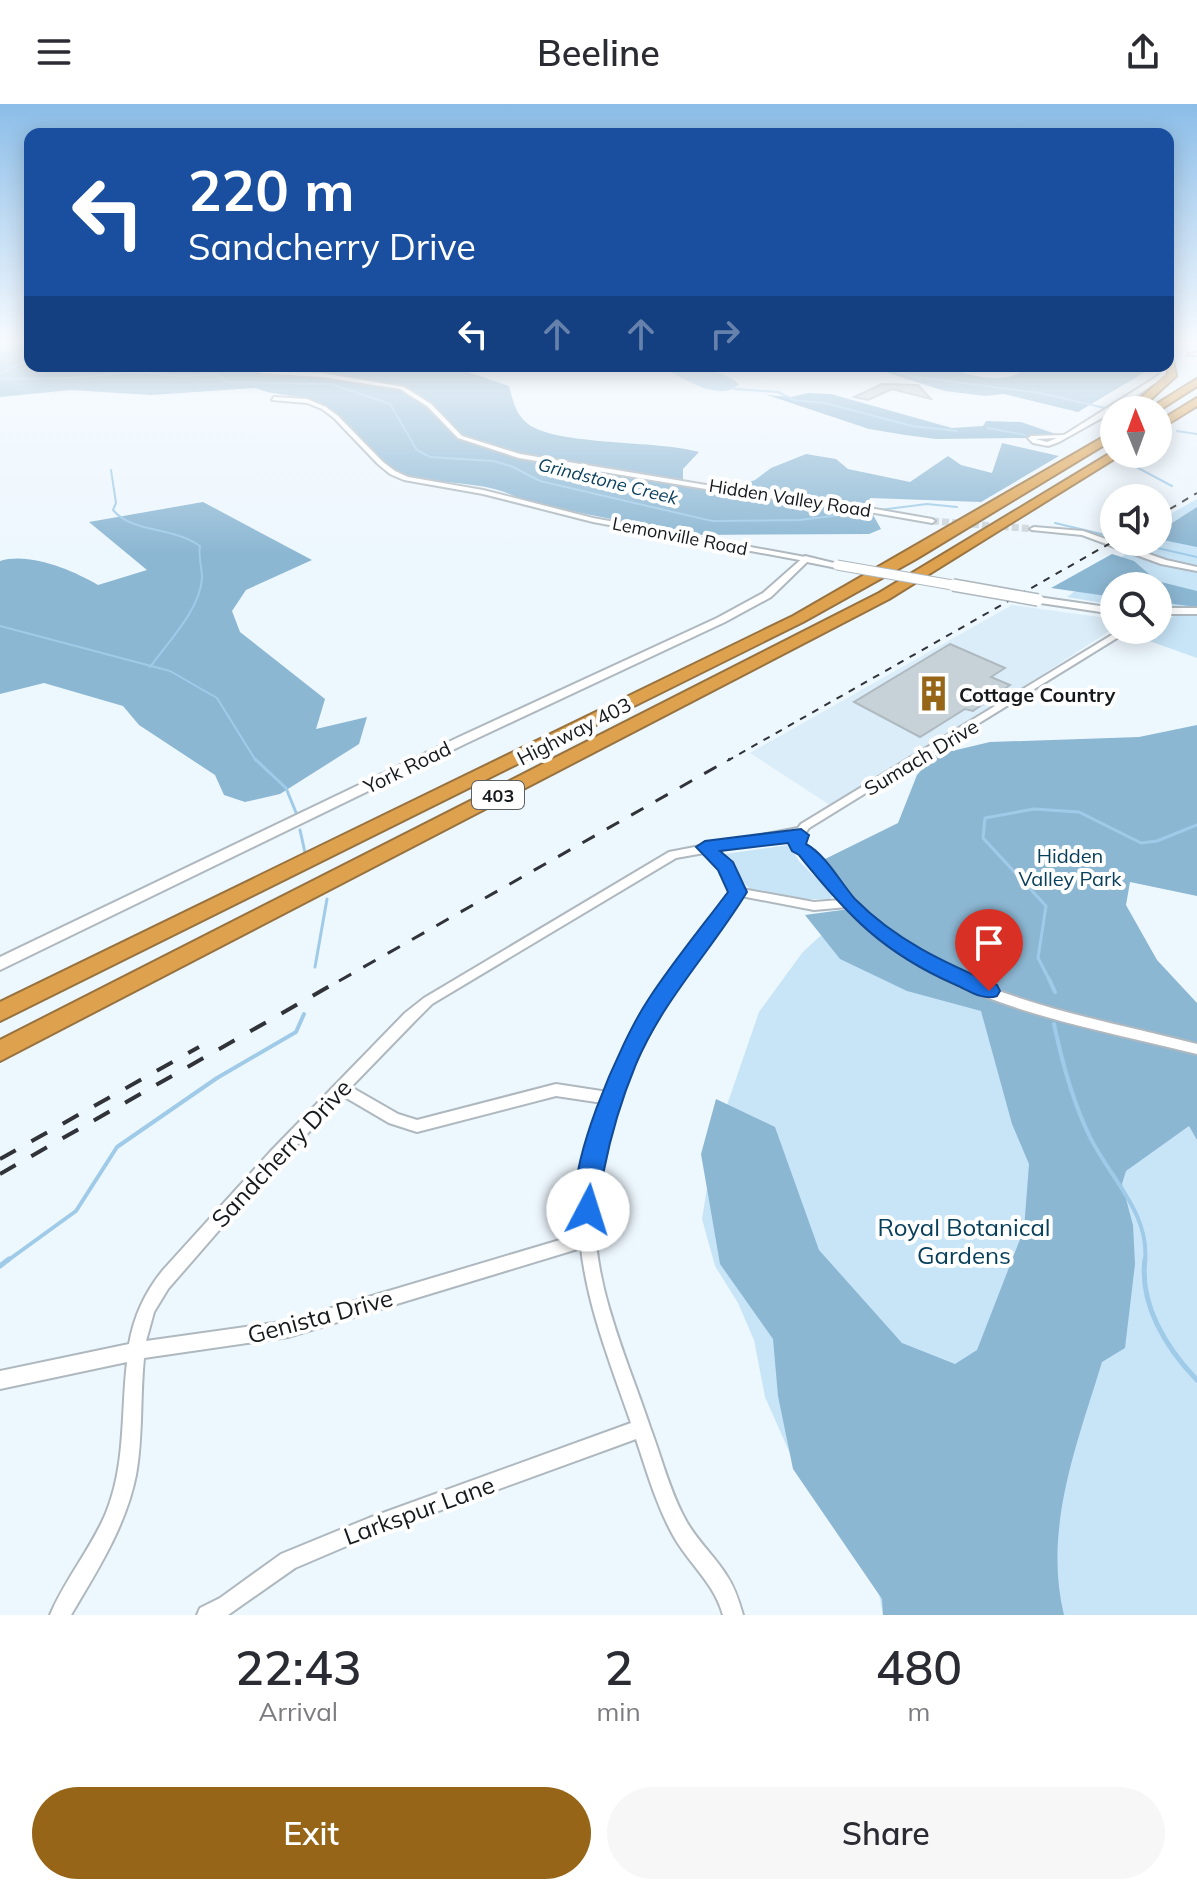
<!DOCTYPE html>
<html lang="en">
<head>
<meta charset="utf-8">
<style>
	body { margin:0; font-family:Mulish,sans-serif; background:#f7f7f7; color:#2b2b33; height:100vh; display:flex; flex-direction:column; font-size:30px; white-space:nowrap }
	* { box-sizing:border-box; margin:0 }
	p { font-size:26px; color:#7c7c81 }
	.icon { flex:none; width:44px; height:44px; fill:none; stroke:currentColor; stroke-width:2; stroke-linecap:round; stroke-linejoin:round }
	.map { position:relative; height:1511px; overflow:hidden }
	.side { display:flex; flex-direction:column; background:#fff; flex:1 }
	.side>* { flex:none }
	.guide { position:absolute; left:24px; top:24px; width:1150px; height:244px; border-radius:16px; box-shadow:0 4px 20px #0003; background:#1a4fa0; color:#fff; overflow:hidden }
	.needle { width:52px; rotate:359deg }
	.fabs { position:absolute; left:1100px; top:292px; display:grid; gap:16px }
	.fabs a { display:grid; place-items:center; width:72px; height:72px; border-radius:50%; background:#fff; box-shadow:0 4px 20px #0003; font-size:40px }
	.pin { position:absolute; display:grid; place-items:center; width:68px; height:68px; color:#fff; margin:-82px -34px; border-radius:50% 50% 50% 0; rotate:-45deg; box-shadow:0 0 8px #0007 }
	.pin .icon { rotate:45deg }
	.me { position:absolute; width:88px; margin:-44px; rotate:5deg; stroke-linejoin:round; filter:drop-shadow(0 0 6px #0008) }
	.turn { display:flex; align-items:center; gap:28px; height:168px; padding:0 32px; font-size:36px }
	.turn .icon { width:104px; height:104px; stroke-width:2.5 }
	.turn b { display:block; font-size:56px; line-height:68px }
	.lanes { display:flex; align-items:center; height:76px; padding:0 32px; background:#0003; justify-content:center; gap:40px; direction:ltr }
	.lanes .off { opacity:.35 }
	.eta { display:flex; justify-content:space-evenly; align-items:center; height:136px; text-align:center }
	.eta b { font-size:48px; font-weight:600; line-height:56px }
	.cta { display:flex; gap:16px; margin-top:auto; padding:16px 32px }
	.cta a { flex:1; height:92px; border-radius:48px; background:#966517; color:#fff; font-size:32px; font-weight:600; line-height:92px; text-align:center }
	.cta a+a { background:#f7f7f7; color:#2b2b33 }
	header { display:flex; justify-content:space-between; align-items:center; height:104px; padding:0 32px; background:#fff; font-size:36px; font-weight:600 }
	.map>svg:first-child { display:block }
</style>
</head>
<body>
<header><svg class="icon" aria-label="menu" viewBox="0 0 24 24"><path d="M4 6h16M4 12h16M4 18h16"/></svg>Beeline<svg class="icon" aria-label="share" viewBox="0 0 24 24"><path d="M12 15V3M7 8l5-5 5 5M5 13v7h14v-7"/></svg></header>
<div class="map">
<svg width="1197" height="1511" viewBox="0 0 1197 1511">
	<rect width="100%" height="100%" fill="#edf7fe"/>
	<path fill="#dbedf9" d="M1012 501 1114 515V524L836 705 750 649Z"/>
	<path fill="#c8e5f8" d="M1197 395V462L1159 453 1120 438H1158V417Z
		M1130 447 1197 467V505L1158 503V482H1114V501L1067 493Z
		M1177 510 1197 511V554L1141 534 1158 526V522Z
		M789 741 799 757 833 791 830 795C810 795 766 796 749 784 742 778 731 761 725 750Z
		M836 824 1197 961V1511H883L879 1490 792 1354 765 1293 754 1236 738 1199 715 1162 702 1115 708 1078 727 1001 759 908 802 849 819 833Z"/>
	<path fill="#8cb7d3" d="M0 237H17L30 243V262H450L509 282C513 296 515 310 528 320 558 342 657 336 699 348L683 365V377L711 387 724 386 755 376 771 364 806 350 836 355 848 365 910 378 948 352 961 361 992 369 1002 339 1059 352 981 398 870 394 868 402 881 425 869 430 690 431 522 397C490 374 435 383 397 369 362 357 350 310 315 297 296 290 274 292 255 284L151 291 71 286 0 293Z
		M866 262C888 262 913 258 935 262 965 268 1003 286 1029 262H1155L1078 308 1004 290 985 292 945 287Z
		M808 289 831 290 952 324 983 322 986 317 1021 318 1056 330 1030 331 1029 334 936 335 905 331 869 325 767 291 791 293Z
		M203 398 312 456 246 486 232 507 240 528 325 595 316 625 367 613 359 640 280 690 245 698 224 691 215 671 139 621 123 602 44 579 0 590V457C30 448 72 466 98 481L147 466 89 418Z
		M1197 403V443L1158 435V428Z
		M1112 450 1134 457 1157 477 1197 487V503L1158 498V482H1114V493L1051 484Z
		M1197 621V792L1130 778 1126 801 1157 856 1197 899V1036L1189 1022 1126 1067 1122 1080 1133 1121 1135 1160 1125 1244 1102 1258C1077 1340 1043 1425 1064 1511H883L882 1495 793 1365 778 1292 773 1235 720 1160 701 1050 716 995 775 1023 819 1146 902 1239 955 1260 977 1246 1024 1125 1029 1060 1012 1020 981 907 907 887 840 855 805 811 864 803 821 757 898 719 917 671 935 651 990 638 1139 633Z"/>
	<path fill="#a0cbe8" d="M660 262C686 262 718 263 739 280 719 300 680 272 660 262Z"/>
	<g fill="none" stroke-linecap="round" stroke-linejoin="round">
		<path stroke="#a0cbe8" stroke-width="2" d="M0 246 30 250
			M881 262 915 273 1040 289 1105 304
			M0 269 30 255
			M0 275 69 274 134 268 183 272 216 270 227 278 331 280 390 300 417 346 430 353 493 357 511 362 540 377 712 417 800 416 927 400 957 403
			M734 285 778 288 794 296 825 299 912 322 957 327
			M988 324 1025 331
			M1177 327 1197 330
			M1125 357 1172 382
			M111 366 116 399 113 406C132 429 171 422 200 442 198 453 202 463 202 474 200 506 168 538 150 563
			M1055 419 1114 433
			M1131 438 1197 453
			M0 522 170 567 217 594 256 657"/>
		<path stroke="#a0cbe8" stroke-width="3" d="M255 655 286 684 297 711
			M300 726 306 753
			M315 863 327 795
			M1050 877 1038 854 1046 802 983 734 985 714 1034 705 1079 708 1141 739 1157 737 1197 721"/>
		<path stroke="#a0cbe8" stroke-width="4" d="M1049 875 1055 888
			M1054 920C1062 958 1072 996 1089 1031 1109 1073 1150 1109 1145 1157
			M7 1157 76 1107 117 1043 217 974 296 928 304 910"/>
		<path stroke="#a0cbe8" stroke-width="5" d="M1145 1155C1139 1200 1166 1244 1197 1276
			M0 1162 9 1155"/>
	</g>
	<path fill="#c7d1d8" stroke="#afb9c0" stroke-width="2" d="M882 280 918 281 931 295 892 285 868 296 854 293Z
		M950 540 1005 564 991 573 1010 581 973 607 965 605 920 633 854 598Z"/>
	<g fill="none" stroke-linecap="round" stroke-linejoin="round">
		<path stroke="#cdd6dc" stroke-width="7" stroke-dasharray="7 3" stroke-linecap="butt" d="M932 417 1034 425"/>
		<defs>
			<path id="minor" d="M1197 249V251H1188V250Z
				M1159 262H1165L1166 270 1157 278 1109 310 1059 338 1048 342 1033 339 1028 334 1031 332 1064 331 1069 328 1153 275 1160 270ZM1057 334 1047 338 1036 335Z
				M261 266 322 269 404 283 431 300 462 332 520 350 742 387 835 398 932 415 935 417 932 419 835 402 742 391 519 354 458 334 427 302 400 285 322 273 259 269Z
				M274 293 307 295 326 303 338 312 383 358 395 367 408 373 483 386 593 414 805 453 809 455 805 457 593 418 483 390 404 376 390 370 378 360 334 314 322 305 307 299 272 296Z
				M1034 423 1083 427 1166 456 1197 463V467L1161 460 1082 431 1032 426 1030 425Z
				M1120 526H1130L809 724 801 735 803 741 810 744C838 781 870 818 909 843 995 899 1100 915 1197 940V950C1098 925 982 907 898 847 879 835 863 819 847 803L814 806 741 792C690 857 652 917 620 992L621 995 617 1000C608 1029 600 1058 596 1088 587 1170 625 1248 650 1323 661 1352 669 1385 684 1413 695 1435 714 1451 727 1472 735 1484 739 1497 743 1511H723C714 1479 690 1461 674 1433 657 1403 647 1368 636 1335L370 1432 295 1464 228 1511H197L200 1504 220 1494 281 1450 369 1414 631 1319C611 1261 588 1205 581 1144L288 1233 144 1254C140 1293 143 1333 136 1371 126 1422 97 1467 71 1511H50C65 1475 91 1445 106 1409 126 1360 121 1309 127 1258L0 1285V1267L129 1240C134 1212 145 1188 163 1166L270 1048 405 909 424 894 669 748 700 742 705 739 709 741 798 724 801 720ZM792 733 791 735 794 746 802 750 840 796 814 798 742 785 730 760 715 747ZM704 749 721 765 732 788C682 850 640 915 608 988L556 980 417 1016 398 1010 351 983 415 917 432 900 676 754ZM343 992 389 1019 417 1028 556 992 603 999 589 1044 581 1091 580 1130 288 1217 146 1237 154 1208 168 1185 254 1086Z"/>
			<path id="tertiary" d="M805 452 842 461 837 464 807 458 771 493 725 518 467 639 0 866V853L459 633 717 514 763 489Z
				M1038 493 1114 504V510L1034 498V494Z
				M1158 504H1197V510H1158Z"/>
			<path id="motorway" d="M1168 254 1173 257 1176 272 1139 306H1128L1168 269 1165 262H1168Z
				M1197 275V282L1158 307 1147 306Z
				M1197 294V302L1158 326V318Z
				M1114 327V335L916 455 803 518 0 917V898L793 512Z
				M1114 347V350H1122L889 495 0 957V936L879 489Z"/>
		</defs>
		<use href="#minor" stroke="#aeb8be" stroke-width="4"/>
		<use href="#tertiary" stroke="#aeb8be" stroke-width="4"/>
		<use href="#motorway" stroke="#98723e" stroke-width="4"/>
		<use href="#minor" fill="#fff" fill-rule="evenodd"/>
		<use href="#tertiary" fill="#fff" fill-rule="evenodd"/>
		<use href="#motorway" fill="#dea24f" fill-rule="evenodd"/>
		<path stroke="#303337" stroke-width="2" stroke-dasharray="7 7" stroke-linecap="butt" d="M1158 412 1197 389
			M727 657 1114 437"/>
		<path stroke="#303337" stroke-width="3" stroke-dasharray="14 14" stroke-linecap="butt" d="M339 877 730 655"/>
		<path stroke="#303337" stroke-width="4" stroke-dasharray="18 18" stroke-linecap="butt" d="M0 1055 199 943
			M0 1070 342 875"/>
		<defs>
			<path id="tertiary-bridge-far1" d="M837 461 964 483"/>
			<path id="tertiary-bridge" d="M953 481 1038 496"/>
		</defs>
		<use href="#tertiary-bridge-far1" stroke="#aeb8be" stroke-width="11" stroke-linecap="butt"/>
		<use href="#tertiary-bridge" stroke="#aeb8be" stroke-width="14" stroke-linecap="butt"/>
		<use href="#tertiary-bridge-far1" stroke="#fff" stroke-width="9"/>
		<use href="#tertiary-bridge" stroke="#fff" stroke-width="11"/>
	</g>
	<linearGradient id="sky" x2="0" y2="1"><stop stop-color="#8bbde8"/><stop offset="0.53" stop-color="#f7fbff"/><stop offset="1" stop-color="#f7fbff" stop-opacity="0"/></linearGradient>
	<rect width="1197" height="449" fill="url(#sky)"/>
	<path fill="#1a73e8" stroke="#114b97" stroke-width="2" d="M801 725 809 731 806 740C826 751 840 778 855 795 895 836 945 859 997 881L1000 887 997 892C983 897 968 886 956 881 883 849 848 812 799 751L792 747 788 739 720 747 733 758 747 788C711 847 663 896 636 960 622 994 611 1030 604 1066 601 1082 604 1100 597 1114L588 1118 579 1114C560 1072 622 935 648 896 672 859 701 824 728 788L718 766 696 743 705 737Z"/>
	<defs>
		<symbol id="building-bare" viewBox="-9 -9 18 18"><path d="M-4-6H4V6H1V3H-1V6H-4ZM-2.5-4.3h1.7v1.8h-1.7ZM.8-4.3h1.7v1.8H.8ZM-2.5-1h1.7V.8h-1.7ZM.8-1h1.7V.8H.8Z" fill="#966517" stroke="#fff" stroke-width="2.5" paint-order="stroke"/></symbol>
	</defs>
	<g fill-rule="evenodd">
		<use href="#building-bare" x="908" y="564" width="51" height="51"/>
	</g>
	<g text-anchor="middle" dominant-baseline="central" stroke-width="8" stroke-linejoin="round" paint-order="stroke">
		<g font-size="18" font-style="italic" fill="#0d4360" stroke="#fff">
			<text transform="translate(608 377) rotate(14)">Grindstone Creek</text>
		</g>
		<g font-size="18" fill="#171a1d" stroke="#fff">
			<text transform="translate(790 394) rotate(9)">Hidden Valley Road</text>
			<text transform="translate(680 432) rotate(11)">Lemonville Road</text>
		</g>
		<rect fill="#fff" stroke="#5d5f61" stroke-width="2" x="472" y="677" width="52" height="28" rx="6"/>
		<g font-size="18" font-weight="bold" fill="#171a1d">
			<text x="498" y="691">403</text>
		</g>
		<g font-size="20" font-weight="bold" fill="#171a1d" stroke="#fff" text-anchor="start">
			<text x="959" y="590">Cottage Country</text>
		</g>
		<g font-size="20" fill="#171a1d" stroke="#fff">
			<text transform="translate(574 627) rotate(-27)">Highway 403</text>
			<text transform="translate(921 653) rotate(-31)">Sumach Drive</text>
			<text transform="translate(407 663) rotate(-26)">York Road</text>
		</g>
		<g font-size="20" fill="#08405c" stroke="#fff">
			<text x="1070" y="751">Hidden<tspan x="1070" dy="23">Valley Park</tspan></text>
		</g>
		<g font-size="24" fill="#171a1d" stroke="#fff">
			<text transform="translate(281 1049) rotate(-47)">Sandcherry Drive</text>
			<text transform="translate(320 1212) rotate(-15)">Genista Drive</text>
			<text transform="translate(419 1406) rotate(-20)">Larkspur Lane</text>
		</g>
		<g font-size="24" fill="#08405c" stroke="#fff">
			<text x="964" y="1123">Royal Botanical<tspan x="964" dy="28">Gardens</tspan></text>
		</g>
	</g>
</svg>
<div class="fabs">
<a><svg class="needle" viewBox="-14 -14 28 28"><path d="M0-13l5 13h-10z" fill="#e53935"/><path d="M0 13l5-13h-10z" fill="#7c7c81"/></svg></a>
<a><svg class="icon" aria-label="sound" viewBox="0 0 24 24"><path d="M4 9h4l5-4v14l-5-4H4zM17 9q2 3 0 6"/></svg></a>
<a><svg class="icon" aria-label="search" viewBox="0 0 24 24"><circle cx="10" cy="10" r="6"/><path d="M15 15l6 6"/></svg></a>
</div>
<div class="pin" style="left:989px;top:887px;background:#d93025"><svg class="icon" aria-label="arrive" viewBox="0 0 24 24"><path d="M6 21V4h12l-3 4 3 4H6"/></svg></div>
<svg class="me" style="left:588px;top:1106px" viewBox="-20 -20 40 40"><circle r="19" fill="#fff"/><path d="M0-13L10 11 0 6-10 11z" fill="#1a73e8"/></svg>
<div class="guide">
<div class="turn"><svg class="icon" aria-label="left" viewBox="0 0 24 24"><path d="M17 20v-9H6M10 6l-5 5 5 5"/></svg><div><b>220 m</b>Sandcherry Drive</div></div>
<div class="lanes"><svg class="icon" aria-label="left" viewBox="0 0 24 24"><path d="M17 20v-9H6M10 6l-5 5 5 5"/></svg><svg class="icon off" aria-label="ahead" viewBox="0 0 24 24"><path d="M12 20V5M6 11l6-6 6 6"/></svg><svg class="icon off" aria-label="ahead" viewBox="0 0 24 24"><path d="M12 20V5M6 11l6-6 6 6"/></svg><svg class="icon off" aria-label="right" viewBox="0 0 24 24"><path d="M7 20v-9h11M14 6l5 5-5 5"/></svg></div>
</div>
</div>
<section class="side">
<div class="eta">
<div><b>22:43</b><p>Arrival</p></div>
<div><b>2</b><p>min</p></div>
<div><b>480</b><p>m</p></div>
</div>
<div class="cta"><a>Exit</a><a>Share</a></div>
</section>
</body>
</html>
